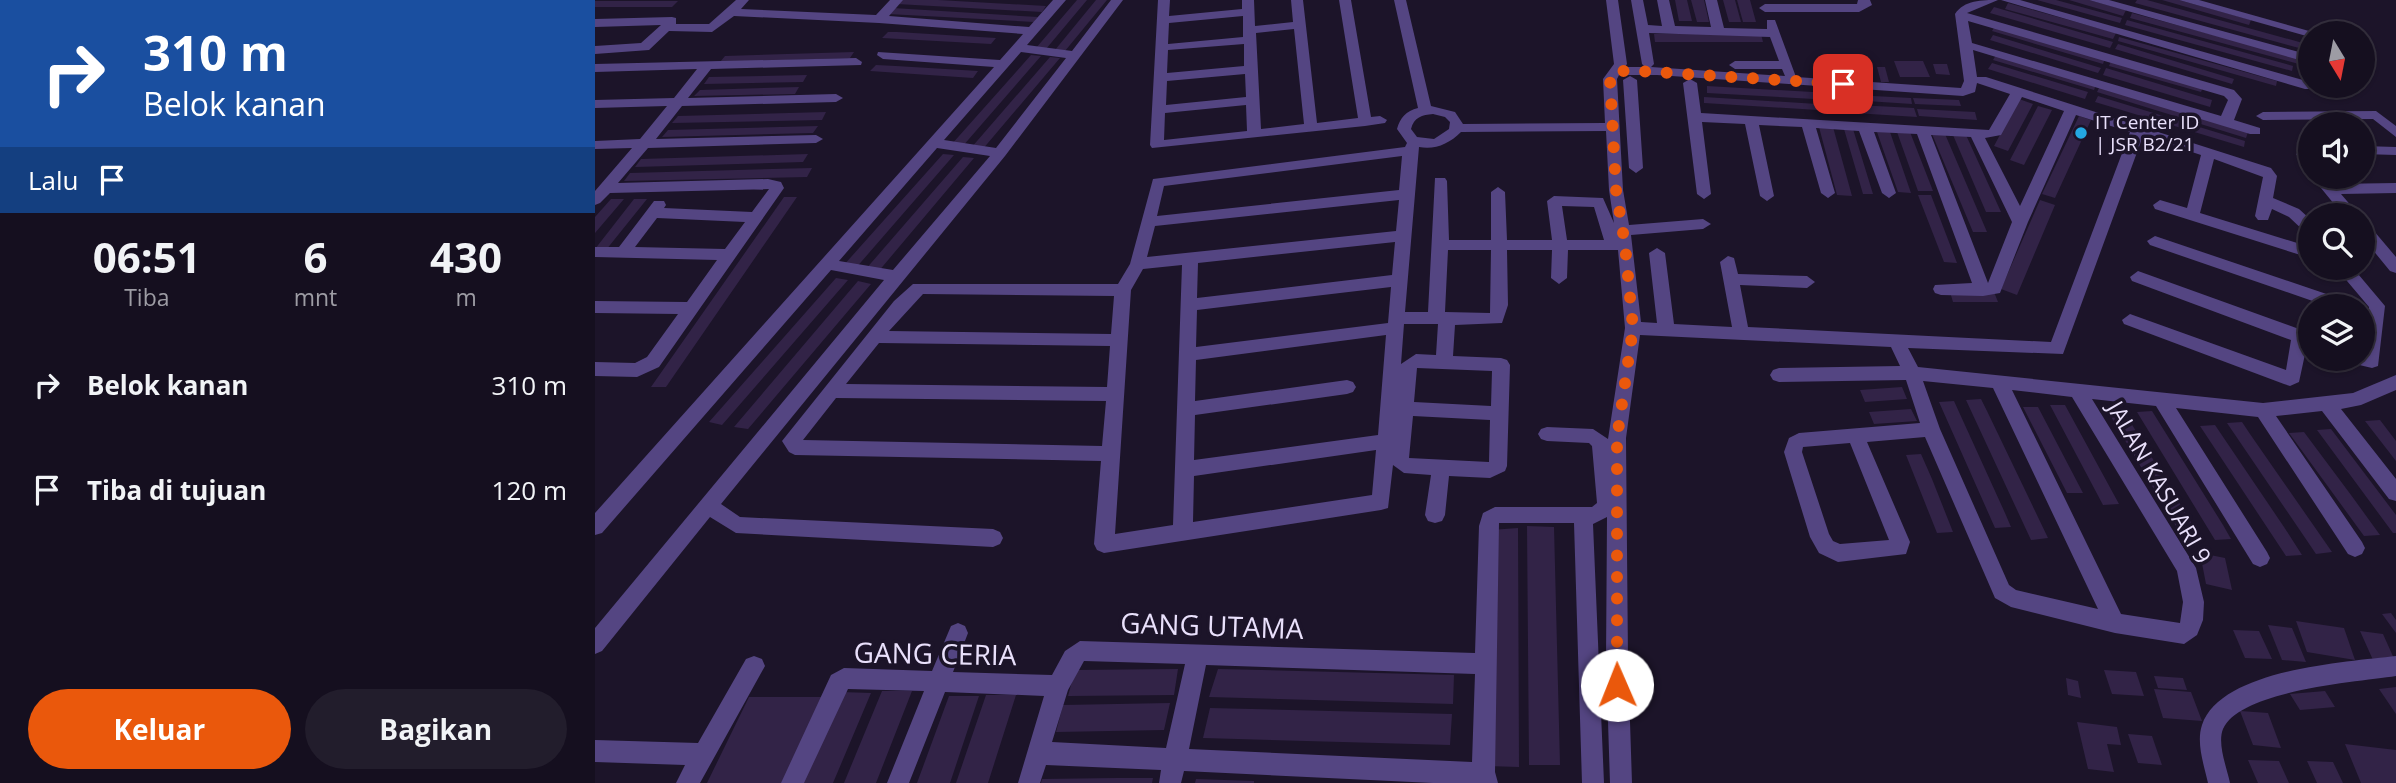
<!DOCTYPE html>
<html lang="id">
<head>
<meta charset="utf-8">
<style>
	body { margin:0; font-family:"Open Sans",sans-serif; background:#221d2c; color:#f1f3f6; height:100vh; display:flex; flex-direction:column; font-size:26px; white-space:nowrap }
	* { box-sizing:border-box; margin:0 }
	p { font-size:23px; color:#9d9ca4 }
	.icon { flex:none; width:38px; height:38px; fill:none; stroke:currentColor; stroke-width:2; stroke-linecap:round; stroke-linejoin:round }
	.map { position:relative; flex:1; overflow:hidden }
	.drawer { display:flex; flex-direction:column; background:#150f1f; width:595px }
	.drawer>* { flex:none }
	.top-card { background:#1a4fa0; color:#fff; overflow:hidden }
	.needle { width:46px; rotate:170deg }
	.controls { position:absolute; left:1703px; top:21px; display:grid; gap:14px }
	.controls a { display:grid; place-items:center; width:77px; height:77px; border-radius:50%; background:#150f1f; box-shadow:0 2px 5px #0004,0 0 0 2px #342f3d; font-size:35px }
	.pin { position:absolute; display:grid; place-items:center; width:60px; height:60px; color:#fff; margin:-30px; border-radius:14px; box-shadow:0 4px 10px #0006 }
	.me { position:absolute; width:77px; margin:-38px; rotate:359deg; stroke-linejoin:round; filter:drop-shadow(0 0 5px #0008) }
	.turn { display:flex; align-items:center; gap:24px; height:147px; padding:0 28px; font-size:32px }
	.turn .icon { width:91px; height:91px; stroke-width:2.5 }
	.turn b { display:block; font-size:49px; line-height:60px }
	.then { display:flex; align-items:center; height:66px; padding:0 28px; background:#0003; gap:14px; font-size:26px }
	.eta { display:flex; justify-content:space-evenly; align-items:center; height:119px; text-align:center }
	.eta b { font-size:42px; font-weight:700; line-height:49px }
	.button { display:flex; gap:14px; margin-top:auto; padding:14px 28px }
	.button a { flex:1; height:80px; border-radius:42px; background:#ea580c; color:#fff; font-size:28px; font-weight:700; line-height:80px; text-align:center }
	.button a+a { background:#221d2c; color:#f1f3f6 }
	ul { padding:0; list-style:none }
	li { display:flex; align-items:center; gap:21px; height:105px; padding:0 28px }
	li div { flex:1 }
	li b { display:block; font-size:26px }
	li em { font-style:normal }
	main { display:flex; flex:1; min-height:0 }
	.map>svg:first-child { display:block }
</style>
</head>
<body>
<main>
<section class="drawer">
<div class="top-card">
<div class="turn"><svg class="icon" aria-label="right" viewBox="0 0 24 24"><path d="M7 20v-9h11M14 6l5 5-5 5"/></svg><div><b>310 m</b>Belok kanan</div></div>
<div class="then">Lalu<svg class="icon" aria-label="arrive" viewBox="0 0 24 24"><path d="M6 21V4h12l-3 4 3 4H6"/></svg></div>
</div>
<div class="eta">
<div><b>06:51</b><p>Tiba</p></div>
<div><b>6</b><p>mnt</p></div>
<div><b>430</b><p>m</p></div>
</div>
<ul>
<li><svg class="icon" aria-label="right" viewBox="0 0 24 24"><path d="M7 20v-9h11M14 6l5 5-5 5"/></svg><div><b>Belok kanan</b></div><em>310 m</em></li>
<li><svg class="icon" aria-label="arrive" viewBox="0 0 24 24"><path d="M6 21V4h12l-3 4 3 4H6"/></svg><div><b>Tiba di tujuan</b></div><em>120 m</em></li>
</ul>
<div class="button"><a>Keluar</a><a>Bagikan</a></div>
</section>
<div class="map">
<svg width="1801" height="783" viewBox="0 0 1801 783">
	<rect width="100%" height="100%" fill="#1c1429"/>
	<path fill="#322347" d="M305 0H343L451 6 447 12 302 4Z
		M482 0H492L451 49 441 48Z
		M501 0H512L470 51 460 50Z
		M1080 0H1092L1097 21H1084Z
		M1096 0H1109L1114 22H1102Z
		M1128 0H1140L1146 22H1134Z
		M1142 0H1155L1161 22H1148Z
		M1442 0H1461L1527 18 1525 23Z
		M1474 0H1494L1531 10 1528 16Z
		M1542 0H1552L1715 45V51L1540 3Z
		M1567 0H1584L1656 20 1654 25Z
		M0 1H83L77 7H0Z
		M1413 3 1521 33 1518 39 1410 9Z
		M1399 7 1518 42 1515 48 1395 13Z
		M298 8 443 17 439 22 293 14Z
		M1537 13 1715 61V67L1535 18Z
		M1532 20 1698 66 1697 71 1530 25Z
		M1400 26 1510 58 1508 64 1397 31Z
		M293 32H302L401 38 396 44 287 38Z
		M1059 34H1166L1168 42H1060Z
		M1398 35 1506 68 1503 73 1395 40Z
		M1524 37 1682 81 1681 86 1523 41Z
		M1523 44 1639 79 1637 84 1520 49Z
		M259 52 255 58 125 62 130 56Z
		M436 55 446 56 367 147 356 145Z
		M1401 55 1501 85 1499 90 1398 60Z
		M455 57 465 58 387 150 376 148Z
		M1299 61H1328L1335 77H1305Z
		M1516 61 1608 87 1606 92 1514 66Z
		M1397 63 1493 92 1490 99 1393 69Z
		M1338 64H1352L1355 75 1341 74Z
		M281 65 301 66 383 71 378 78 275 71Z
		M1282 67H1290L1294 82H1286Z
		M1511 68 1617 100 1615 107 1508 75Z
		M212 75 208 82 109 84 114 77Z
		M1112 86 1235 93 1237 100 1112 93Z
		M1505 86 1653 132 1651 138 1502 92Z
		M204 87 200 94 99 96 105 90Z
		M1240 94 1316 98 1317 104 1241 99Z
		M1503 96 1650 141 1649 147 1500 102Z
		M1109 97 1238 105 1239 111 1109 103Z
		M1318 98 1364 100 1366 106 1320 104Z
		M1424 99 1438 104 1413 151 1399 146Z
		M1242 104 1319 108 1322 117 1244 112Z
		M1443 106 1457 110 1429 165 1415 160Z
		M1322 109 1380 112 1382 120 1324 116Z
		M231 112 227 120 77 123 83 116Z
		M1484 116 1496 120 1460 198 1447 194Z
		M223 126 218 133 67 137 73 130Z
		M1224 127H1238L1257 196 1242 195Z
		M1249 129H1258L1278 194H1268Z
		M1282 132H1295L1316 193 1303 192Z
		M1302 132H1315L1338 191H1323Z
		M1337 134H1350L1392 232H1378Z
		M1358 135H1371L1406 212H1391Z
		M213 154 208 162 40 167 46 159Z
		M348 154 359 155 260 269 248 266Z
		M368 157 379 158 283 272 270 270Z
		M217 168 212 177 29 181 35 173Z
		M1323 195H1336L1362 263 1349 262Z
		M189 197H202L71 387H56Z
		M16 199H29L0 233V217Z
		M39 199H52L11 250 0 249Z
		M1445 200 1460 205 1422 295 1406 289Z
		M241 278 253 280 127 425 114 422Z
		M263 281 276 284 153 429 139 427Z
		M1355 292H1399L1403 302H1358Z
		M1307 387 1312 399 1270 402 1265 390Z
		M1386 399 1392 411 1453 538 1436 540 1371 400Z
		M1359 401 1410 513 1416 527 1400 528 1344 402Z
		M1455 405H1470L1524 504 1508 505Z
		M1428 407H1443L1488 493H1472Z
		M1316 409 1322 421 1279 424 1274 412Z
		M1557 411 1628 525 1636 539 1620 540 1542 412Z
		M1530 413 1599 527 1607 541 1591 543 1515 415Z
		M1785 420 1801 441V461L1770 421Z
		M1647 422 1655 434 1737 552 1721 554 1632 423Z
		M1620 425 1689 527 1707 555 1691 556 1605 426Z
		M1736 429 1801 515V533H1798L1722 430Z
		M1709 432 1756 495 1785 535 1769 536 1694 433Z
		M1326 454 1337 479 1358 532 1342 533 1311 455Z
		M932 526 959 527 965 765H934Z
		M923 528 924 767 892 766 896 530Z
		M1605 553 1630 558 1637 590 1611 584Z
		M1796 613 1801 620V633L1787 614Z
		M1701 621 1749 628 1760 660 1712 652Z
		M1673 625 1697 628 1711 662 1687 660Z
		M1638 630 1664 631 1677 659 1650 658Z
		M1765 631 1788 634 1801 663 1778 660Z
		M583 669 579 695 473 696 480 670Z
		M623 669 859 675 858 704 614 697Z
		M1509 670 1541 672 1549 696 1517 694Z
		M1559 676 1588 678 1592 690 1563 688Z
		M1471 678 1483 681 1486 698 1473 695Z
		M1801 687V714L1784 689Z
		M1559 689 1596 692 1607 721 1568 718Z
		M287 691H317L281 783H249Z
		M1730 691 1740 707 1705 710 1695 694Z
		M246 692 276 693 238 783H207Z
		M391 695H421L393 783H361Z
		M354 696H384L355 783H322Z
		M154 697H228L190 783H112Z
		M575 703 569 730 461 732 468 705Z
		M615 708 857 714 855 745 608 738Z
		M1645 711 1673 713 1686 748 1658 745Z
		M1482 722 1522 727 1526 745 1512 744 1519 772 1493 769Z
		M1533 734 1557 736 1567 765 1543 763Z
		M1750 744 1801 750V783H1766Z
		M1653 760 1684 761 1694 783H1663Z
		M1712 761 1738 762 1748 783H1722Z
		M521 778H558L557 783H446L447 779Z
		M601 779 659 781V783H600Z"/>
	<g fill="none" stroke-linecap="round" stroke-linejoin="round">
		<path fill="#544582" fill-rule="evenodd" d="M141 0H154L146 9 281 15 295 0H308L294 16 434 27 458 0H471L432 45 477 51 516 0H528L410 156 126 504 145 517 398 529 405 532 408 538 405 544 398 547 141 533 115 517 7 651 0 654V628L289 280 236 270 7 533 0 535V513L399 67 288 59 282 55 283 52 405 60 428 34 284 23 139 16 117 32 74 31 54 50 0 54V46L46 43 66 25 0 27V19L77 17 81 18V24H114ZM426 52 471 58 401 148 349 140ZM342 148 395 156 298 270 244 261Z
			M563 0H575L574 16 647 9V0H659L660 26 698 22 696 0H708L722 123 763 118 744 0H756L776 117 785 116 792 120 790 123 770 126 557 148 555 145ZM648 16V37L573 44 574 23ZM699 29 709 124 666 129 661 33ZM649 44V66L572 73 573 50ZM650 74 651 97 571 105 572 81ZM651 105 652 131 569 140 570 113Z
			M799 0H811L836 106 860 112 868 124 1010 123 1008 79 1019 64 1011 0H1023L1032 64 1030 67H1050L1047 64 1036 0H1048L1053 25 1067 26 1062 0H1074L1080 26 1116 27 1110 0H1122L1129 28 1172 29V20H1180L1201 77 1366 88 1369 81 1360 14C1369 0 1387 0 1403 0L1372 13 1639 90 1647 99 1639 120 1665 128V134H1655L1378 50 1382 77H1391L1676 168 1682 176 1678 198 1704 209 1715 219V233L1710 232 1694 217 1677 209 1673 220H1663L1660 216 1668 177 1619 159 1605 213 1715 247V258L1560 209 1558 205 1565 200 1592 208 1606 155 1548 136 1468 354 1313 348 1323 367 1668 403 1758 393 1801 375V390L1766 405 1746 409 1801 479V501L1794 499 1727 411 1681 416 1767 542 1770 548 1767 554 1760 557 1753 554 1663 417 1581 408 1672 552 1675 558 1672 564 1665 567 1658 564 1561 406 1497 399 1601 568 1609 602 1608 620 1602 635 1589 644 1520 633 1416 607 1400 598 1330 437 1272 442 1315 542 1311 554 1243 562 1224 553 1215 537 1189 452 1194 438 1204 433 1325 423 1311 380 1184 382 1178 380 1175 375 1178 370 1184 368 1305 366 1296 347 1045 335 1031 438 1033 660 1037 783H1015L1011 660 1012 517 998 524 1009 783H987L979 523H904L900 772 903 783H838L589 771 586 783H564L566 770 451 765 445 783H423L449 696 350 692 314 783H292L329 691 253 689 209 783H186L236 675 249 668 337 671 356 626 363 623 370 626 373 633 358 672 457 675 470 651 485 641 880 653 884 526 888 513 900 507H997L1002 503 997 446 994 443 952 441 946 439 943 434 946 429 952 427 998 429 1013 439 1030 328 1023 250H973L972 278 964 284 956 278 957 250H912L913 305 907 323 860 325 858 356 906 358 912 360 915 365 912 466 910 471 895 478 854 476 850 515 847 521 840 523 833 521 830 515 836 475 809 473 798 465 793 508 786 510 509 553 502 550 499 544 506 461 200 455 194 452 187 441 299 301 318 284H523L535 264 558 179 810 147 812 143 802 129C805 118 811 111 823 108ZM1373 21 1629 96 1633 100 1626 116 1377 43ZM1054 33 1175 37 1184 61H1140L1134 65 1140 69H1187L1190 76 1056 67 1059 64ZM1024 75H1062L1368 96 1380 92 1382 83 1415 94 1394 130 1106 113 1102 83 1095 79 1088 83 1102 194 1109 199 1116 194 1107 122 1150 124 1165 196 1172 201 1179 196 1164 125 1207 127 1226 193 1233 198 1240 193 1221 128 1264 131 1287 193 1294 198 1301 193 1279 132 1322 134 1377 283 1340 285 1338 289 1340 293 1346 295 1388 296 1405 293 1433 222 1481 115 1535 132 1456 342 1153 327 1145 285 1212 288 1220 282 1212 276 1143 274 1139 258 1133 256 1125 262 1137 327 1079 324 1070 253 1062 248 1054 253 1062 323 1046 322 1036 235 1108 229 1116 224 1108 219 1034 225 1028 190 1022 79ZM1427 97 1469 111 1425 206 1390 138 1406 135ZM838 114 850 117 855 122 854 129 839 139 822 137 816 129C819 117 827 115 838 114ZM1011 131 1014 190 1019 223 1008 198 959 196 952 201 957 240H912L910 192 903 187 896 192V240H854L852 181 850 178H840L833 312H810L824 147C840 150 854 144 866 132ZM1336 135 1376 137 1417 222 1393 283ZM807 156 804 190 562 216 569 186ZM804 200 801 231 552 257 560 226ZM967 206 999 207 1009 240H972ZM800 242 797 275 602 298 603 263ZM853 250H896L895 313 850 312ZM587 265 578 525 520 534 536 290 548 269ZM796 287 793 323 601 347 602 310ZM328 294 519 296 516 334 294 331ZM809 324H843L841 355 821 354 806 364ZM791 335 783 435 599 460 600 415 752 394 758 392 761 387 758 382 752 380 600 401 601 360ZM284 343 515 346 512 387 251 384ZM822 368 897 371 896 406 819 402ZM1328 381 1398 388 1503 609 1421 590 1414 585 1345 429ZM1417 390 1477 397 1582 571 1588 602 1585 623 1526 614ZM241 398 511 401 507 446 208 440ZM818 416 895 420 894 462 814 458ZM1255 443 1294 540 1245 544 1238 541 1234 534 1207 452 1208 447ZM781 450 777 495 598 522 599 476ZM489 661 590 664 571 748 457 742 473 690ZM611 665 880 674 877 762 594 749Z
			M1263 0H1275L1277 5 1264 12H1170L1164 8 1170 4H1262Z
			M1406 0H1425L1715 82V86H1722L1720 89H1710Z
			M1494 0H1514L1715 55V63Z
			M1584 0H1604L1721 33H1715V37Z
			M261 58 267 62 266 65 116 69 93 98 241 94 248 98 241 102 87 106 61 139 221 135 228 139 221 143 53 148 23 183 173 179 186 182 189 188 64 367 42 377 0 376V362L40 363 52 357 83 314 0 313V301L92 302 122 260 0 257V247H24L59 201H69L71 205 69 208 157 212 174 189 15 193 5 203 0 205V191L37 148 0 149V141L45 139 72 106 0 108V100L79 98 102 69 0 72V64ZM62 218 150 222 130 249 40 247Z
			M1035 76 1042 80 1048 168 1041 173 1034 168 1028 80Z
			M1781 111 1801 126V137L1778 119 1668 120 1661 116 1668 112Z
			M1715 146V169L1710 167 1701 154Z
			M1768 146 1801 147V155L1768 154Z
			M1717 177H1732L1738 184 1801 183V193L1746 194 1764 215H1748Z
			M1768 223 1773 224 1801 257V273L1795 271 1768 238Z
			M1560 236 1755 302 1757 306H1732L1555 245 1552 241Z
			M1741 268H1758L1790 306 1783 366 1777 368 1760 364 1757 359H1768L1774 307Z
			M1543 271 1715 333V346L1712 345 1704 382 1695 386 1689 384 1529 324 1527 320 1535 314 1691 370 1696 340 1537 281 1535 277Z
			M159 656 167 659 170 666 105 783H81L90 765 0 762V740L103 743 151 659Z
			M1801 656V676C1762 682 1645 690 1628 729 1622 744 1632 768 1635 783H1613C1609 765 1601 743 1607 725 1626 669 1751 662 1801 656Z"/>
	</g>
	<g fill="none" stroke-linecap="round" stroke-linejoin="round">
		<path stroke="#ea580c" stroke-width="12" stroke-dasharray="0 21.6" d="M1022 685V438L1038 328 1030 245 1021 190 1015 79 1020 71H1043L1248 84"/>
	</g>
	<circle fill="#24a8e3" stroke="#1c1429" stroke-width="2.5" cx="1486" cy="133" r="7"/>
	<g text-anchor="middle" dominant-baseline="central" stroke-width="7" stroke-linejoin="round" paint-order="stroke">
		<g font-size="19" fill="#e9e0fb" stroke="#1c1429" text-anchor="start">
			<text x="1500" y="122">IT Center ID<tspan x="1500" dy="22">| JSR B2/21</tspan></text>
		</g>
		<g font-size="23" fill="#e9e0fb" stroke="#1c1429">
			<text transform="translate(1565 482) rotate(60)">JALAN KASUARI 9</text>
		</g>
		<g font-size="28" fill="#e9e0fb" stroke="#1c1429">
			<text transform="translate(617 625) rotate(2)">GANG UTAMA</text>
			<text transform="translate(340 653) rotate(1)">GANG CERIA</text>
		</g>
	</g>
</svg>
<div class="controls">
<a><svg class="needle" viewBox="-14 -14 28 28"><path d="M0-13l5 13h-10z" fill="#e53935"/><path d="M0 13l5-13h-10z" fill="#9d9ca4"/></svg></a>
<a><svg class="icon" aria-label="sound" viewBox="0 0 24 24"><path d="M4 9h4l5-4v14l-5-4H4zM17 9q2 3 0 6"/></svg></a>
<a><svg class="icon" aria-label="search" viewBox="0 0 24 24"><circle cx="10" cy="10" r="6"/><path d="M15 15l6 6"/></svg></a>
<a><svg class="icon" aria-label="layers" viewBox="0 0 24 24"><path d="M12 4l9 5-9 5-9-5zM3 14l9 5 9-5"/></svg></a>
</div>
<div class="pin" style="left:1248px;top:84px;background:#d93025"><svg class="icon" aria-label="arrive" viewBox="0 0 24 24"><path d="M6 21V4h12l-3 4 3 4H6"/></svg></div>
<svg class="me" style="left:1022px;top:685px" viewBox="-20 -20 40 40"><circle r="19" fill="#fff"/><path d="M0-13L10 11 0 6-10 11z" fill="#ea580c"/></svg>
</div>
</main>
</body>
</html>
